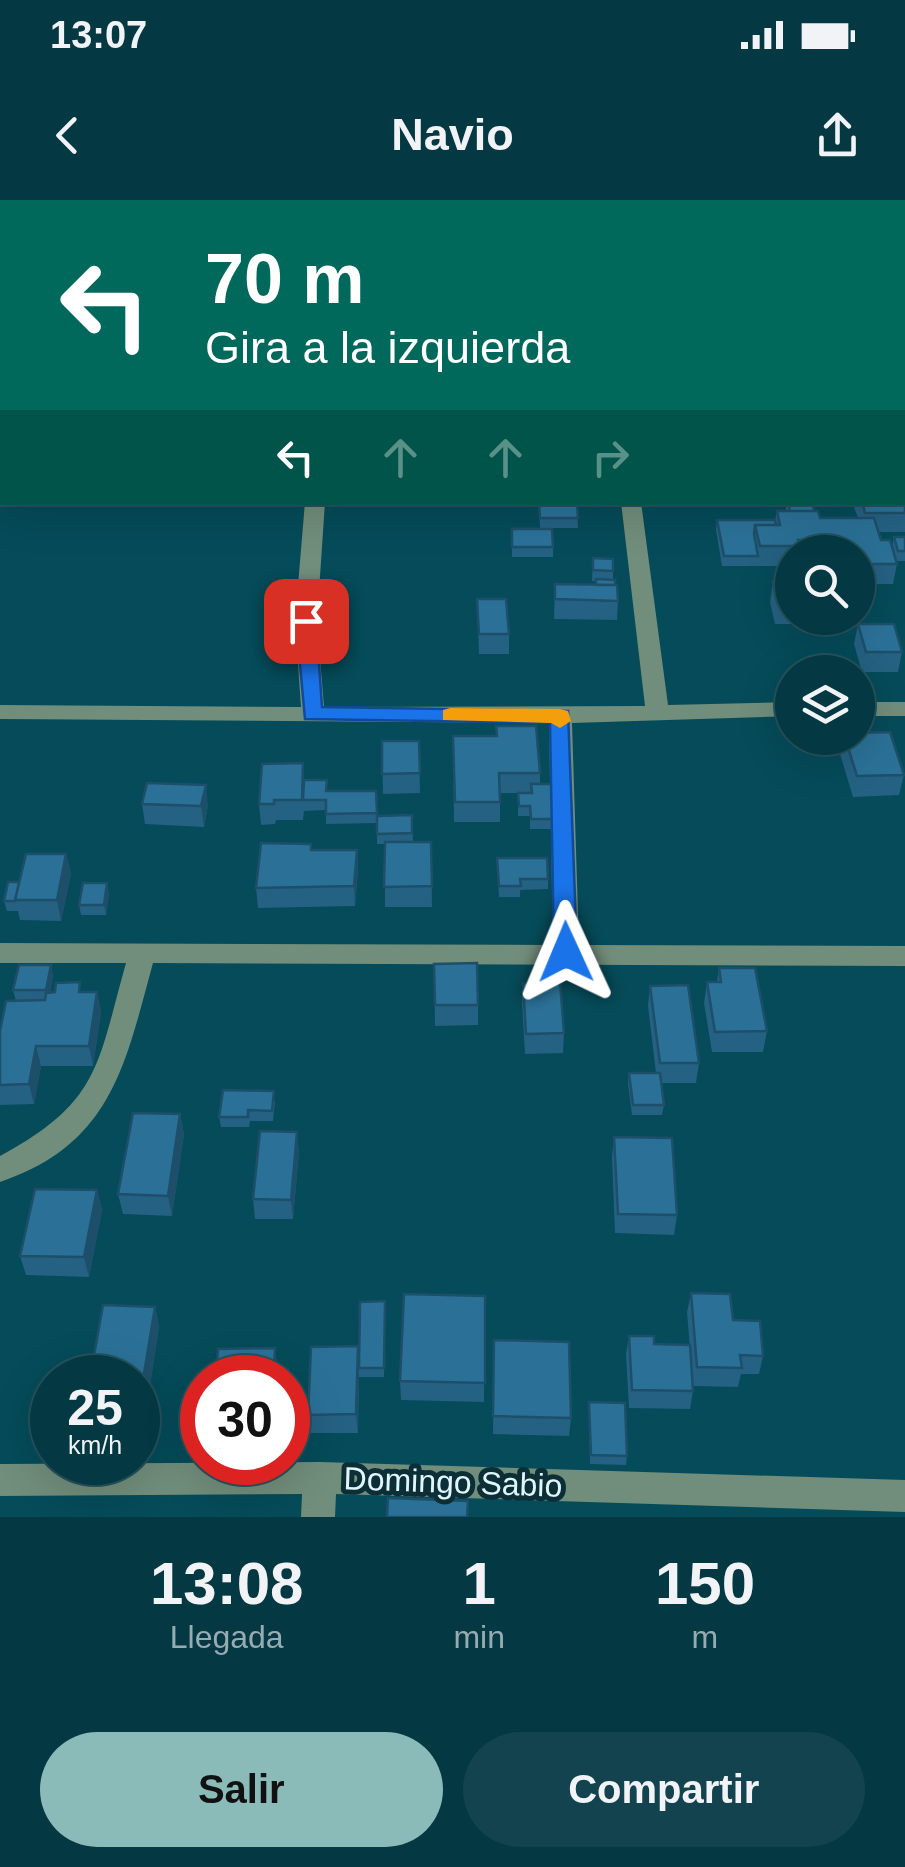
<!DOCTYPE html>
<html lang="es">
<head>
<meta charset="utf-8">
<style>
	body { margin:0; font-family:Arial,sans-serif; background:#12434e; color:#f1f3f6; height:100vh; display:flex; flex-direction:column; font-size:38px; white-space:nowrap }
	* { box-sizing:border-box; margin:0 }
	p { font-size:32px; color:#97acb2 }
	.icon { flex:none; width:55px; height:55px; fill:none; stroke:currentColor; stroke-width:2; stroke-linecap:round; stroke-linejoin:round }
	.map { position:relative; height:1317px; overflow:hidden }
	.drawer { display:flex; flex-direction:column; background:#043843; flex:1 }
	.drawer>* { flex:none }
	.guide { position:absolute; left:0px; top:0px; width:905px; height:305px; box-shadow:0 10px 40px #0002,0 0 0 2px #25525c; background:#00695c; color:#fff; overflow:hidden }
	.tools { position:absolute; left:775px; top:335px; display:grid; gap:20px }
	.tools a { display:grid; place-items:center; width:100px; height:100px; border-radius:50%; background:#043843; box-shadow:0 10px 40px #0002,0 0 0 2px #25525c; font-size:50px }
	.speed { position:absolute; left:30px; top:1155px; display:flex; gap:20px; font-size:50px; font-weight:700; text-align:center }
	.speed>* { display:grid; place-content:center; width:130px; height:130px; border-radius:50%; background:#043843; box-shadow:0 10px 40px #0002,0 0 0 2px #25525c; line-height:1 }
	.speed small { font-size:25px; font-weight:400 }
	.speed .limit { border:15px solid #d22; background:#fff; color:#111 }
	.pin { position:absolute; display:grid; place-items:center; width:85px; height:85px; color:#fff; margin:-42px; border-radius:20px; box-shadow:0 5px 15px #0006 }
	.me { position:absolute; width:110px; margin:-55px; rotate:359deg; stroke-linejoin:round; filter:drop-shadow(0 0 8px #0008) }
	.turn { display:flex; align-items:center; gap:35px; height:210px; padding:0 40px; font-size:45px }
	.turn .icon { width:130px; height:130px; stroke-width:2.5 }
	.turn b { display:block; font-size:70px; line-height:85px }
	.lanes { display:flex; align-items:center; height:95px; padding:0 40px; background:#0003; justify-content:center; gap:50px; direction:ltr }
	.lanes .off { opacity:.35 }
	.eta { display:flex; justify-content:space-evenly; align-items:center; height:170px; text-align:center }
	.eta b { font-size:60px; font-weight:700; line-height:70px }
	.action { display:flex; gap:20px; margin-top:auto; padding:20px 40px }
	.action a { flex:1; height:115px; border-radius:60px; background:#8bbbb9; color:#111; font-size:40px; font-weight:700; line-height:115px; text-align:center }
	.action a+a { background:#12434e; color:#f1f3f6 }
	.status { display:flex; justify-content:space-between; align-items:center; height:70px; padding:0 50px; background:#043843; direction:ltr }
	.status svg { height:28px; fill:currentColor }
	header { display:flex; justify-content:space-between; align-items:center; height:130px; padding:0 40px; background:#043843; font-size:45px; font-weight:700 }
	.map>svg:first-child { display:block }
</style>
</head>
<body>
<div class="status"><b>13:07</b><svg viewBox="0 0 49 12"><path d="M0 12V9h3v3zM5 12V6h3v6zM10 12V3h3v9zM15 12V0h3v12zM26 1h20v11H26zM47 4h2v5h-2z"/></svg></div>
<header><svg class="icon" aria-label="back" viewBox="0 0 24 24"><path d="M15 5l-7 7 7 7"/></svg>Navio<svg class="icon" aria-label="share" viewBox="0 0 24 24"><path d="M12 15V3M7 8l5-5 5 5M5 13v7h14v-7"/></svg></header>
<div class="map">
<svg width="905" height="1317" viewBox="0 0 905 1317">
	<rect width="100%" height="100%" fill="#054b59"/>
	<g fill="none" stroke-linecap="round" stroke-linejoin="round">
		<path fill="#718d7b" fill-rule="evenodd" d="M337 0H353V2H337Z
			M849 0H865V2H849Z
			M902 161H905V181L902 180Z
			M305 302H325L317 421 324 507 645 506 621 302H641L668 505 792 502V516L572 523 579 745 905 746V766L153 763C125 865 112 944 0 982V956C100 902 97 866 126 763H0V743L553 745 549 523 0 519V505L301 507 295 421Z
			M858 502H905V516H858Z
			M320 1262 905 1280V1312L336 1294 335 1317H301L302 1294 0 1296V1264Z"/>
	</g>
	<path fill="#256182" d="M513 0H536L535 2H513Z
		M600 0H622V2H600Z
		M661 0H713V2H661Z
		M714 0H736V2H715Z
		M745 0H768V2H746Z
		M902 59H905V93H902Z
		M905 300V332H878L881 340 892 347 894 337H905V361H896L897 364 893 384H858V352H792V366H722L716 330 717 320H775L777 311H786V303L720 302H812L814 311 820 318H858L854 307 855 302Z
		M539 302H611L610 305H577L578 328H540Z
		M512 329 553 347V357H512Z
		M593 358 613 371V380L618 401 617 420 554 419 555 384 596 385V381H592Z
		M773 382H792V418H817L816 424H775L770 402Z
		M477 399 509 434V454H479Z
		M858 424 902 452 898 472H862L854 444Z
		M496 526 540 573V584L558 619V629H530V616H518V593H526H500V622H454L453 536H496Z
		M843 538H858L904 575 899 595 853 597 840 554Z
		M382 541H419L420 593 383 594Z
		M304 580 327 591H376L377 616 412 615 413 642H431L432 707H385V644H377V623L326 624V610L304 611 303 620H276L275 624 261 625 259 604Z
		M142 604 208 605 204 627 145 624Z
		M311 650H357L358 670 355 706 258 708 256 688Z
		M66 654 71 674 61 721 20 720 18 711H7L4 701 19 682Z
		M497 658 548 679V689L520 690V697H499Z
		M109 693 106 715H81L79 705Z
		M434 764 478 805V825L435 826Z
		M719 768 767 831 763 852H712L704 803 707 782H717Z
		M53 775 50 793 97 792 101 812 93 866H41L34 904 0 905V831L16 801 13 790Z
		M523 783 564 833 563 853 525 854 522 803Z
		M650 786 699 863 696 883H661L664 905 662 915H632L628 883 629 873H656L648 806Z
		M275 901 273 921H250L249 927H221L219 917Z
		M180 914 184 934 172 1016 123 1014 118 994Z
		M614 937 677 1015 674 1035 615 1033 612 957Z
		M299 952 293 1019H255L253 999Z
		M97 990 102 1010 89 1077 26 1075 20 1056Z
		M691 1093 733 1120 763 1156 759 1174H741L738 1187 693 1186 687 1112Z
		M485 1096 484 1202 401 1200 400 1181Z
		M385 1101 384 1177H359V1175L358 1233H310L308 1215 358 1146Z
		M155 1107 159 1126 148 1199H138V1178Z
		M629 1136 654 1144 693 1191 690 1209 629 1208 626 1154Z
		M494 1140 571 1218 569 1236 493 1234Z
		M589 1202 627 1256 626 1265 590 1264Z"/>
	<path fill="#1e4f6a" d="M206 585 208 605 204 627 201 606Z
		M357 650 358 670 355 706 354 686Z
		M66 654 71 674 61 721 57 700Z
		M107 683 109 693 106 715 104 705Z
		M51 765 53 775 49 800 46 790Z
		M97 792 101 812 93 866 89 846Z
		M36 846 41 866 34 904 29 884Z
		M180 914 184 934 172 1016 168 996Z
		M297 932 299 952 293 1019 291 1000Z
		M97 990 102 1010 89 1077 84 1057Z
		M155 1107 159 1126 148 1199 143 1180Z
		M358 1146 359 1175 358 1233 356 1214Z
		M275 1148 278 1167 277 1178H274Z"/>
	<path fill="#2b7197" stroke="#1e4f6a" stroke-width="2.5" d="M540 0H561L560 2H540Z
		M572 0H594L593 2H572Z
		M629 0H649V2H629Z
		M663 0H700V2H663Z
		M780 0H814L815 2H781Z
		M902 59H905V74H902Z
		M902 300H905V313H865L862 302H902Z
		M539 302H577L578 318H540Z
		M788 302H812L814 311H790Z
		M777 311H818L820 318H874L881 340H890L897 364H858V352H829L826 340H798L800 346H760L755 325H780Z
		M717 320H775L776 325H755L754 334 758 356H724Z
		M512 329H552L553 347H512Z
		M894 337H905V351H898Z
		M593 358 613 359V371L593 370Z
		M596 379 615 380V385H596Z
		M773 382H792V404H778Z
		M555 384 617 385 618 401 555 399Z
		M477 399H506L509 434H479Z
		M858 424H894L902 452H866Z
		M496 526H536L540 573H499L500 602H455L453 536H497Z
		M890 532 904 575 857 576 845 538H858V533Z
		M382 541H419L420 573 382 574Z
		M303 563 302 600H274V604H259L262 564Z
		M304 580H327L326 591H376L377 613 326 614V600H303Z
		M147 583 206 585 201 606 142 604Z
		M531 584H556L558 619H531L530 606H519L518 593H532Z
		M412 615V633L377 634V616Z
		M385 642H431L432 686 384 687Z
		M261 643 311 644V650H357L354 686 256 688Z
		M26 654H66L57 700H15Z
		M497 658H547L548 679H520L521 686H499Z
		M8 682H19L15 701H4Z
		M83 683H107L104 705H79Z
		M477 763 478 805H435L434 764Z
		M19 765H51L46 790H13Z
		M719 768H755L767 831 715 832 707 782H721Z
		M80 782 79 792H97L89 846H36L29 884 0 885V831L6 801 45 800 46 793 55 792 56 783Z
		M560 782 564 833 526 834 523 783Z
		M688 785 699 863H660L650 786Z
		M629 873H660L664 905H633Z
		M223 890 274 891 272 911 248 910V917H219Z
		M133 913 180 914 168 996 118 994Z
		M260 931 297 932 291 1000 253 999Z
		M614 937 672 938 677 1015 618 1014Z
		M35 989 97 990 84 1057 20 1056Z
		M691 1093 730 1094 733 1120 760 1121 763 1156 740 1155 742 1168 697 1167Z
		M404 1094 485 1096V1183L400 1181Z
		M385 1101 384 1168H359L360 1102Z
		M103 1105 155 1107 143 1180H138V1178H90Z
		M629 1136H654V1144L690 1145 693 1191 632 1190Z
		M494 1140 569 1142 571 1218 493 1216Z
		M358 1146 356 1214 308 1215 311 1147Z
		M275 1148 274 1178H216L218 1149Z
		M589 1202 625 1203 627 1256 591 1255Z
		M388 1298 468 1301 467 1317H387Z"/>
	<path fill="#1a73e8" stroke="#114b97" stroke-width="2.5" d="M306 415 316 421 322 507 568 511 577 752 574 758H557L554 752 550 523 305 519 296 421Z"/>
	<path fill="#f59e0b" d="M450 508 560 509 568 511 571 521 560 528 551 523 443 520V510Z"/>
	<g text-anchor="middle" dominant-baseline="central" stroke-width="10" stroke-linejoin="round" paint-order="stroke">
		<g font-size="32" fill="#e0f6fc" stroke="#0c2e36">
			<text transform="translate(453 1282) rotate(2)">Domingo Sabio</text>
		</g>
	</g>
</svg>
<div class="tools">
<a><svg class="icon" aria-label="search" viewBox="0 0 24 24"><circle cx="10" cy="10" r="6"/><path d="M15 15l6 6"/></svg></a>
<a><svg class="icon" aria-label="layers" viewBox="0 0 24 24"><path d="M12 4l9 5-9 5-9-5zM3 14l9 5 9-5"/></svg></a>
</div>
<div class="speed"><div>25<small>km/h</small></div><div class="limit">30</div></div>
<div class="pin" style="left:306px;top:421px;background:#d93025"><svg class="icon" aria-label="arrive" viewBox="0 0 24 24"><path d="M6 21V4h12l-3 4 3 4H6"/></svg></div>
<svg class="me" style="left:566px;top:752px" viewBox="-20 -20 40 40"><path d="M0-17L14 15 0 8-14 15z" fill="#1a73e8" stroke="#fff" stroke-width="4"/></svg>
<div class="guide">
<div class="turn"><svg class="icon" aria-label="left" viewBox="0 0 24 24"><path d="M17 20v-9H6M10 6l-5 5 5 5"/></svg><div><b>70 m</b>Gira a la izquierda</div></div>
<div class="lanes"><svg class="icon" aria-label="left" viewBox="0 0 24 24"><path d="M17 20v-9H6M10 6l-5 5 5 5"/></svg><svg class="icon off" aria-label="ahead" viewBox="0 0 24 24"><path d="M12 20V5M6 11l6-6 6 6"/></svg><svg class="icon off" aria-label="ahead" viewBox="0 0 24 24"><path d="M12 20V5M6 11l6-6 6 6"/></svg><svg class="icon off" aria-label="right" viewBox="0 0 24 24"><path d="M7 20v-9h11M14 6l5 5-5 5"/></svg></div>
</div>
</div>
<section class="drawer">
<div class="eta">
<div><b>13:08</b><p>Llegada</p></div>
<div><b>1</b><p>min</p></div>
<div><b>150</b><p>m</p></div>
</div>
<div class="action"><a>Salir</a><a>Compartir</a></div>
</section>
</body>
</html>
